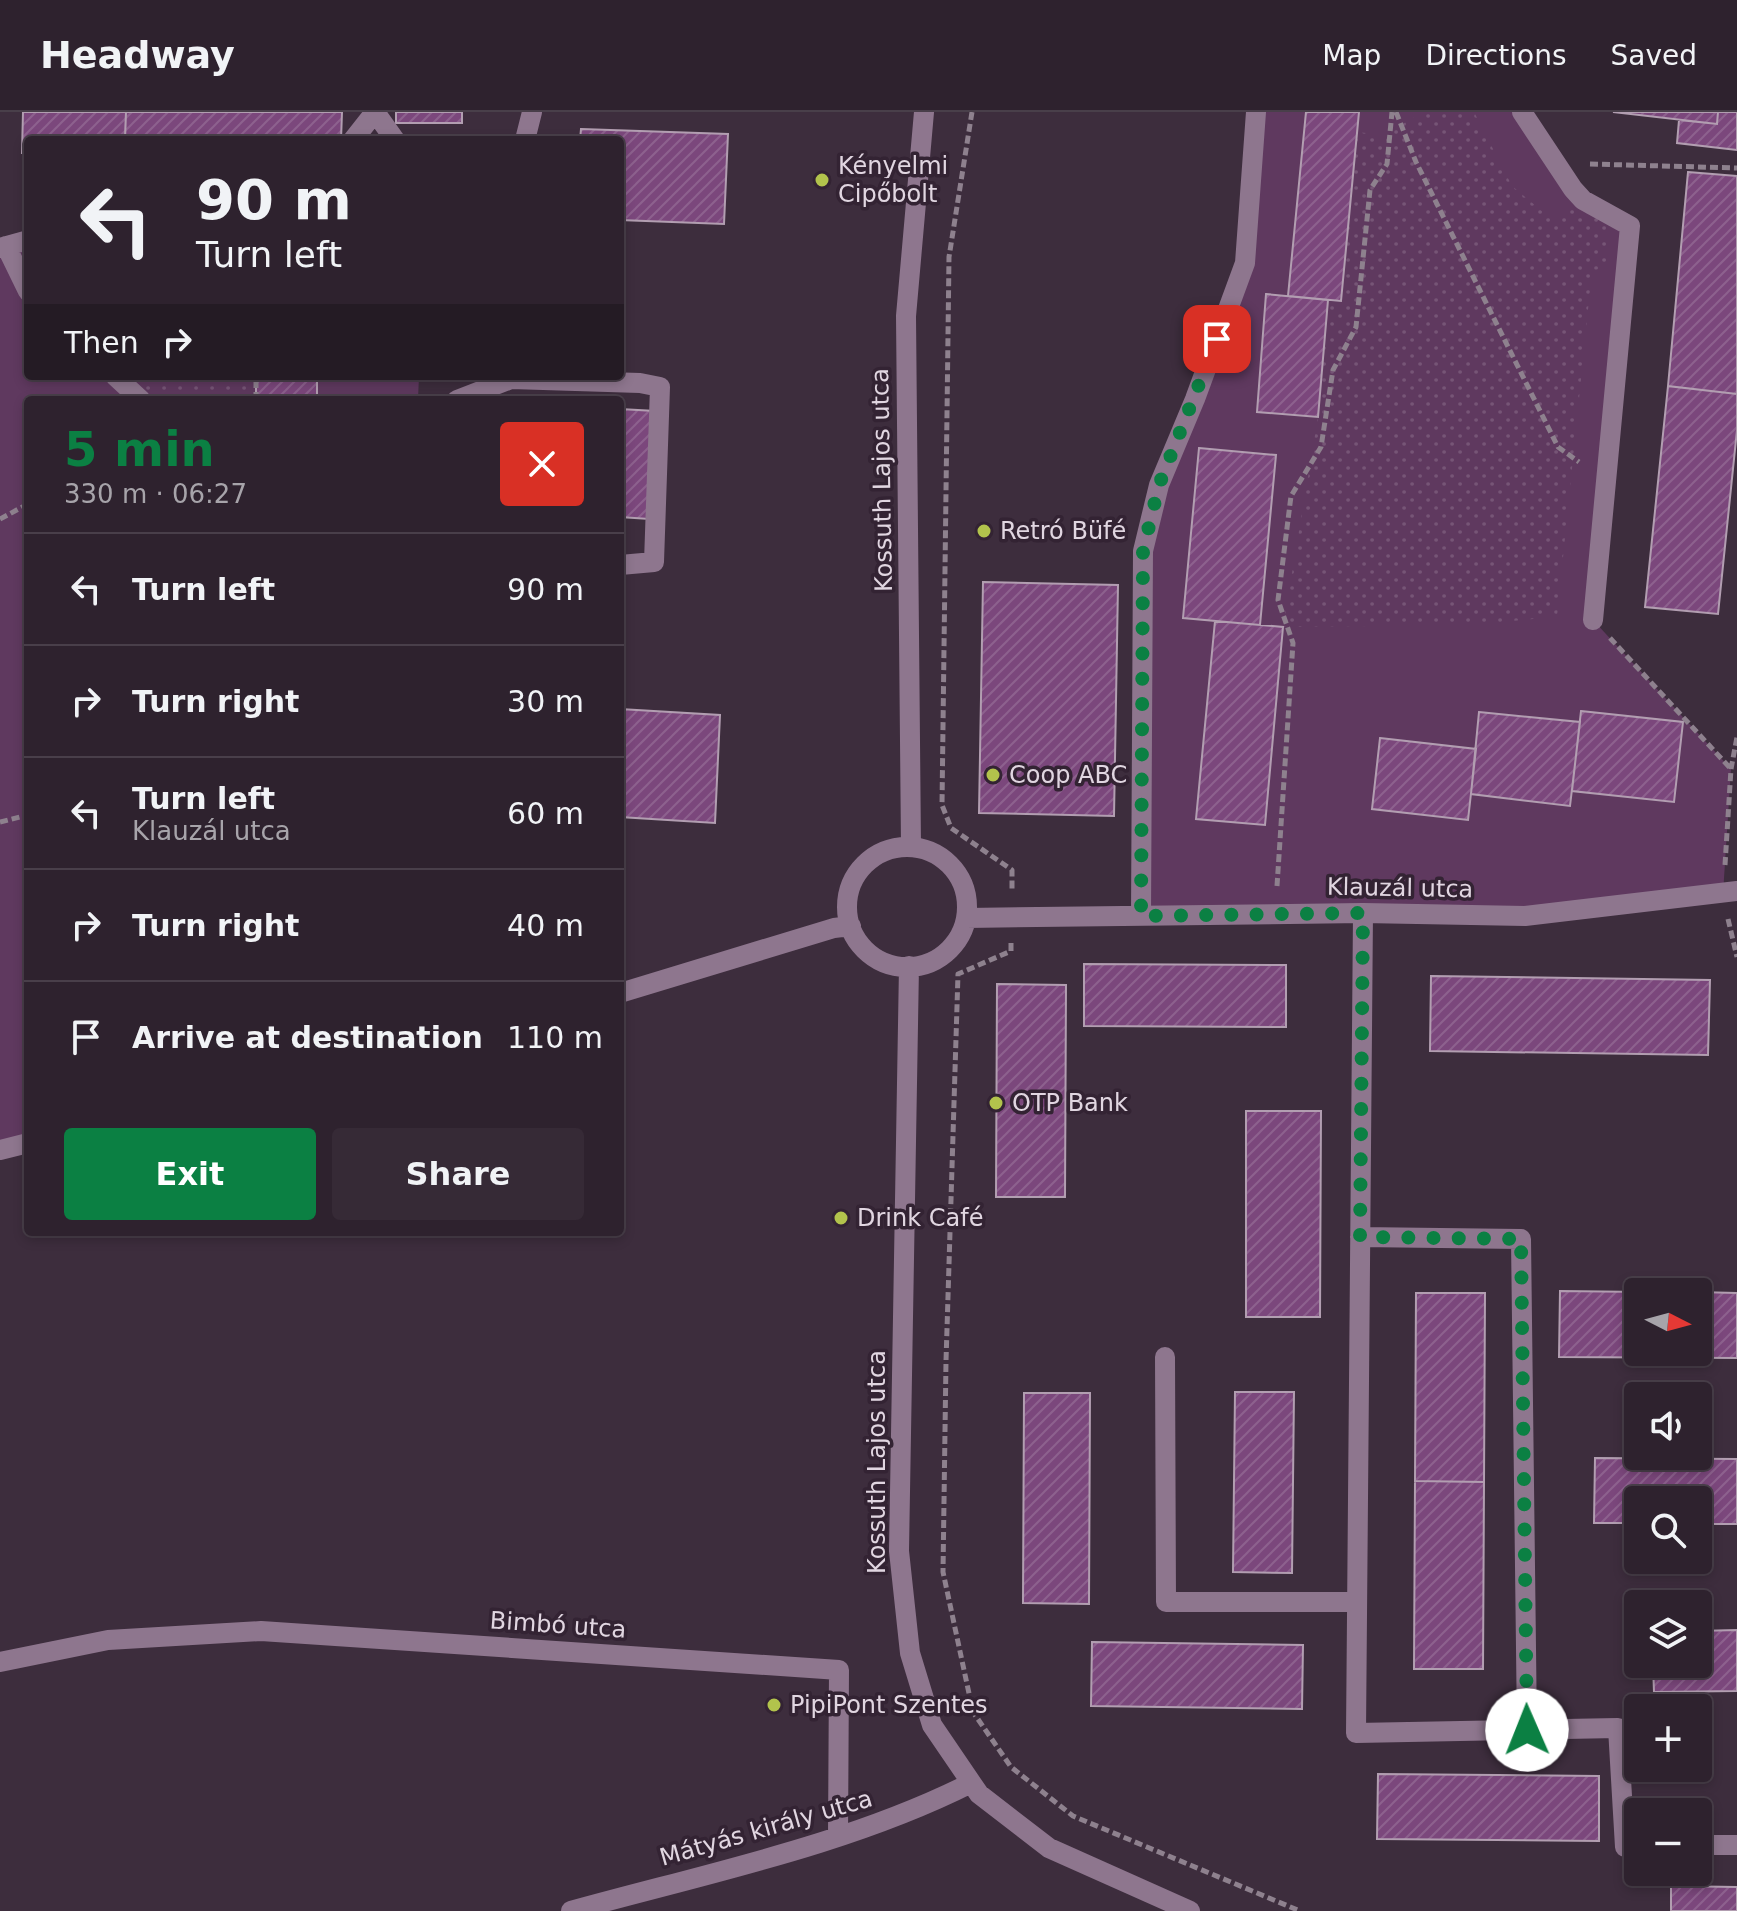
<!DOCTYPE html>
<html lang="en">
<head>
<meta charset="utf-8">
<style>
	body { margin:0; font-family:"DejaVu Sans",sans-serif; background:#362a36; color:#f1f3f6; height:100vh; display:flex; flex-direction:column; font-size:30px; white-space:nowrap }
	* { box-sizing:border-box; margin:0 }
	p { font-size:26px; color:#a7a4aa }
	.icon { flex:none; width:44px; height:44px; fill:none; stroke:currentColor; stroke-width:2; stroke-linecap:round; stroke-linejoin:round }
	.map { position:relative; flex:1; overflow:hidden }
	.panel { position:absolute; left:24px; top:284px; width:600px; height:840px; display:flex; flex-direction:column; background:#2e222e; border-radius:8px; box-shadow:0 4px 12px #0003,0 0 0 2px #493f4a }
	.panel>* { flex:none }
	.guide { position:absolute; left:24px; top:24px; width:600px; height:244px; border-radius:8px; box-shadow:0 4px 12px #0003,0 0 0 2px #493f4a; background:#2e222e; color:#f1f3f6; overflow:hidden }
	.needle { width:52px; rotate:96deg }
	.tools { position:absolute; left:1624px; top:1166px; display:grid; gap:16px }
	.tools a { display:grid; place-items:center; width:88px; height:88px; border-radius:8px; background:#2e222e; box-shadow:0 4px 12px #0003,0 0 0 2px #493f4a; font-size:40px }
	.pin { position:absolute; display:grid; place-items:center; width:68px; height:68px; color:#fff; margin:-34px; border-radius:16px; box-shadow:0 4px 12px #0006 }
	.me { position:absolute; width:88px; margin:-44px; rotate:359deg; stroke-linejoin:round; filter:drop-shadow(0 0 6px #0008) }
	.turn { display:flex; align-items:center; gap:28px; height:168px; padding:0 40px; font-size:36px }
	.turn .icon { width:104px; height:104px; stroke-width:2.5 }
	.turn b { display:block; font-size:56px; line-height:68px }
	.then { display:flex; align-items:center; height:76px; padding:0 40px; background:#0003; gap:16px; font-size:30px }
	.round { display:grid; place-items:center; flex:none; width:84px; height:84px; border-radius:8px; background:#362a36 }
	.summary { display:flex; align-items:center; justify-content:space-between; height:136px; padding:0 40px }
	h1 { font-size:48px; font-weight:800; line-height:60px; color:#0b8043 }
	.button { display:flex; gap:16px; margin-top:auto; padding:16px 40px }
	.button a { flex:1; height:92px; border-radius:8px; background:#0b8043; color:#fff; font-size:32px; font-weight:800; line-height:92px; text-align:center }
	.button a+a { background:#362a36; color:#f1f3f6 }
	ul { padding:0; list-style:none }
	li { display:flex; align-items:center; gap:24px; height:112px; padding:0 40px; border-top:2px solid #493f4a }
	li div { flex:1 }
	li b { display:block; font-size:30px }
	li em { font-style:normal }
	header { display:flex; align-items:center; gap:48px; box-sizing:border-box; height:112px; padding:0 40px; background:#2e222e; border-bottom:2px solid #493f4a }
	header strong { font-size:38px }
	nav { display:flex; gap:44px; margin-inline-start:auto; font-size:28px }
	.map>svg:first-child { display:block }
</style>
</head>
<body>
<header>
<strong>Headway</strong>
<nav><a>Map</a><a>Directions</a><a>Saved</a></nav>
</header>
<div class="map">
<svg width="1737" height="1799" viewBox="0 0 1737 1799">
	<defs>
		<pattern id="park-dots" width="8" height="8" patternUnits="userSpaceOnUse" patternTransform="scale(2)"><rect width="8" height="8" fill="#5f395f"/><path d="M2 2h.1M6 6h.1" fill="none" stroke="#765576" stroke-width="1.8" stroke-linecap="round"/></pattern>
		<pattern id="building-hatch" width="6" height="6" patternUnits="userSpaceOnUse" patternTransform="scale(2)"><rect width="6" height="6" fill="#7b477c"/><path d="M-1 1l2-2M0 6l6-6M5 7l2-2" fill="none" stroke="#8d618e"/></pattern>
	</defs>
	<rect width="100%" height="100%" fill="#3d2d3d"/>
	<path fill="#5f395f" d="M1256 0H1522L1573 77 1630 114 1593 508 1731 657 1723 782 1525 804H1141L1143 439 1245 151Z
		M28 128V264H419L418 288H28V1031L0 1038V136Z"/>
	<path fill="url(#park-dots)" d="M1423 0H1474L1512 74 1555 110 1583 88 1611 104 1606 157 1592 158 1557 505 1465 513 1283 515 1318 305 1328 188H1341L1357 20 1384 23Z
		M115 264H256V288H141Z"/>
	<path fill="url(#building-hatch)" stroke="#b29eb1" stroke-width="2" d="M23 0H126L125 28H28V41H22Z
		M126 0H342L341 28 125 25Z
		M396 0H462V11H396Z
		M1306 0H1359L1341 189 1288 184Z
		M1613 0H1718L1717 12Z
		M1718 0H1737V38L1677 31 1679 8 1717 12Z
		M581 17 728 22 724 112 620 108V28H580Z
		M1688 60 1737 64V282L1668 274Z
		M1266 182 1328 188 1318 305 1257 300Z
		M256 264H317V288H256Z
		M1668 274 1737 282V318L1718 502 1645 495Z
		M620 297 655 299 649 407 620 405Z
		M1199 336 1276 343 1260 513 1183 506Z
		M983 470 1118 473 1114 704 979 701Z
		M1215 509 1283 515 1265 713 1196 707Z
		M620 597 720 603 715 711 620 705Z
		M1581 599 1683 610 1674 690 1572 679Z
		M1479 600 1580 610 1570 694 1471 682Z
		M1380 626 1476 637 1468 708 1372 697Z
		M1084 852 1286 853V915L1084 914Z
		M1431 864 1710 868 1708 943 1430 939Z
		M997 872 1066 873 1065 1085H996Z
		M1246 999H1321L1320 1205H1246Z
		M1560 1179 1645 1180H1638V1240H1698V1180L1737 1181V1246L1559 1245Z
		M1416 1181H1485L1484 1370 1415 1369Z
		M1235 1280H1294L1292 1461 1233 1460Z
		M1024 1281H1090L1089 1492 1023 1491Z
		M1595 1346 1737 1347V1412H1698V1388H1638V1411H1594Z
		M1415 1369 1484 1370 1483 1557H1414Z
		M1737 1518V1579L1654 1580 1653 1552H1698V1519Z
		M1092 1530 1303 1533 1302 1597 1091 1594Z
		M1378 1662 1599 1664V1729L1377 1727Z
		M1671 1774 1737 1775V1799H1671Z"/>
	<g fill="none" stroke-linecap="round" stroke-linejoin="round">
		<path stroke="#8e818e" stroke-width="5" stroke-dasharray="8 4" stroke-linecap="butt" d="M972 0 949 145 942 693 951 716 1012 758V777
			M1396 0 1416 50 1558 335 1579 350
			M1590 52 1737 56
			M256 288V264
			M0 407 28 392
			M1610 526 1731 657
			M0 710 28 703
			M1725 753 1731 657 1737 625
			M1277 774 1293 531 1278 488 1291 384 1321 335 1333 258 1356 215 1370 78 1387 52 1392 0
			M1728 807 1737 845
			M1011 831V839L958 862 946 1249 943 1460 973 1600 1011 1655 1073 1704 1300 1799"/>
		<path stroke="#8e768e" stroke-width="20" d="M375 0 395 28
			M1522 0 1573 77 1583 88 1630 114 1593 508
			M353 28 375 0
			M525 28 532 0
			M6 134 28 179
			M0 136 28 128
			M115 264 141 288
			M457 288 511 267 640 271 660 275 654 450 620 453
			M911 735 906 204 924 0
			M847 795a60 60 0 1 1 120 0a60 60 0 1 1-120 0Z
			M1363 801 1356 1621 1618 1616 1625 1735H1638
			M1141 804 1143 439 1159 373 1195 287 1245 151 1256 0
			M966 806 1363 801 1525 804 1737 779
			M909 854 899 1439 910 1541 932 1613 979 1682 1049 1736 1190 1799
			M620 881 834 816 851 814
			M0 1038 28 1031
			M1360 1125 1521 1127 1527 1618
			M1165 1245 1166 1490H1357
			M0 1550 108 1528 261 1519 839 1558 838 1725
			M1698 1733H1737
			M571 1799C704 1762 848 1733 971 1671"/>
	</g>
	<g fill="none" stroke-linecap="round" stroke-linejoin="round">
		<path stroke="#0b8043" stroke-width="14" stroke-dasharray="0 25.2" d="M1217 227 1159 373 1143 439 1141 804 1363 801 1360 1125 1521 1127 1527 1618"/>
	</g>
	<g fill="#b2c34c" stroke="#332333" stroke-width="3">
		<circle cx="822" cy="68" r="8"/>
		<circle cx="984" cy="419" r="8"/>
		<circle cx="993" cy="663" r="8"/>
		<circle cx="996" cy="991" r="8"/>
		<circle cx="841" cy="1106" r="8"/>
		<circle cx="774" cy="1593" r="8"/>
	</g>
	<g text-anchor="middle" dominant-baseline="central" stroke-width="7" stroke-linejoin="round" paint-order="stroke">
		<g font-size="24" fill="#e1d6e1" stroke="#332333" text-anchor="start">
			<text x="838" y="54">Kényelmi<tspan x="838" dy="28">Cipőbolt</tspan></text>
			<text x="1000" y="419">Retró Büfé</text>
			<text x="1009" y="663">Coop ABC</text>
			<text x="1012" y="991">OTP Bank</text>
			<text x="857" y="1106">Drink Café</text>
			<text x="790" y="1593">PipiPont Szentes</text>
		</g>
		<g font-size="24" fill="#e1d6e1" stroke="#332333">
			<text transform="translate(882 368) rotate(-91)">Kossuth Lajos utca</text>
			<text transform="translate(1400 776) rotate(1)">Klauzál utca</text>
			<text transform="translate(877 1350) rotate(-90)">Kossuth Lajos utca</text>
			<text transform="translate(558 1513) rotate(4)">Bimbó utca</text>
			<text transform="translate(766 1716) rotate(-16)">Mátyás király utca</text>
		</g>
	</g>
</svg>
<div class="tools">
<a><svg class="needle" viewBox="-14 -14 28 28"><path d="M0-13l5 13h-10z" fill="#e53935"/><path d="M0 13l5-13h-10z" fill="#a7a4aa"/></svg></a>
<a><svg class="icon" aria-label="sound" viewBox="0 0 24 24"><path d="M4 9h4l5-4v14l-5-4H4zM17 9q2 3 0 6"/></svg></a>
<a><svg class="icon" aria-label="search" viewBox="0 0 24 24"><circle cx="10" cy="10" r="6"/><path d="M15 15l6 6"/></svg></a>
<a><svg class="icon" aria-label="layers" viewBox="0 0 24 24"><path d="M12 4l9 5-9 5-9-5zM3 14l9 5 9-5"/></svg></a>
<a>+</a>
<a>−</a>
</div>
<div class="pin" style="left:1217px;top:227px;background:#d93025"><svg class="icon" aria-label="arrive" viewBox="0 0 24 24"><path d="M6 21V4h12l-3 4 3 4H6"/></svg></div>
<svg class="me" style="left:1527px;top:1618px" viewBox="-20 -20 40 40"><circle r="19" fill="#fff"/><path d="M0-13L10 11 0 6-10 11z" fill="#0b8043"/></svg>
<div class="guide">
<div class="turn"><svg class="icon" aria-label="left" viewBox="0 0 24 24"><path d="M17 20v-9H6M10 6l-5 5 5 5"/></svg><div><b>90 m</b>Turn left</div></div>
<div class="then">Then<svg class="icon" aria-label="right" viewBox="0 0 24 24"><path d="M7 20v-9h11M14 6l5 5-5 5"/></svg></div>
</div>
<section class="panel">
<div class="summary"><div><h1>5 min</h1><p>330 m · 06:27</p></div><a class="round" style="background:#d93025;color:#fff"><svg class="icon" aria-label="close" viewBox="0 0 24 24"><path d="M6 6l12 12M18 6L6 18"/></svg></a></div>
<ul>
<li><svg class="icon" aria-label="left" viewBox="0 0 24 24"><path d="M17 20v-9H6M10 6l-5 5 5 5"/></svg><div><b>Turn left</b></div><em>90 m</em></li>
<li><svg class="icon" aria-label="right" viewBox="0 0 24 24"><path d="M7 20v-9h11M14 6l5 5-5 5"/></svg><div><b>Turn right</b></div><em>30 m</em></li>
<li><svg class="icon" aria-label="left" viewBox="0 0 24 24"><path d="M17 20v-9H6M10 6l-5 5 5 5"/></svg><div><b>Turn left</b><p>Klauzál utca</p></div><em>60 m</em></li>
<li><svg class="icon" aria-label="right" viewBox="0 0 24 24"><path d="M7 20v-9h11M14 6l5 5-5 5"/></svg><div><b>Turn right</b></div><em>40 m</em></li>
<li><svg class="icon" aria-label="arrive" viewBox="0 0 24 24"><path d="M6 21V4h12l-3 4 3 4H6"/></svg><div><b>Arrive at destination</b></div><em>110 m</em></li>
</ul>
<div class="button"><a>Exit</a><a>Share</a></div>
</section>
</div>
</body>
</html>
